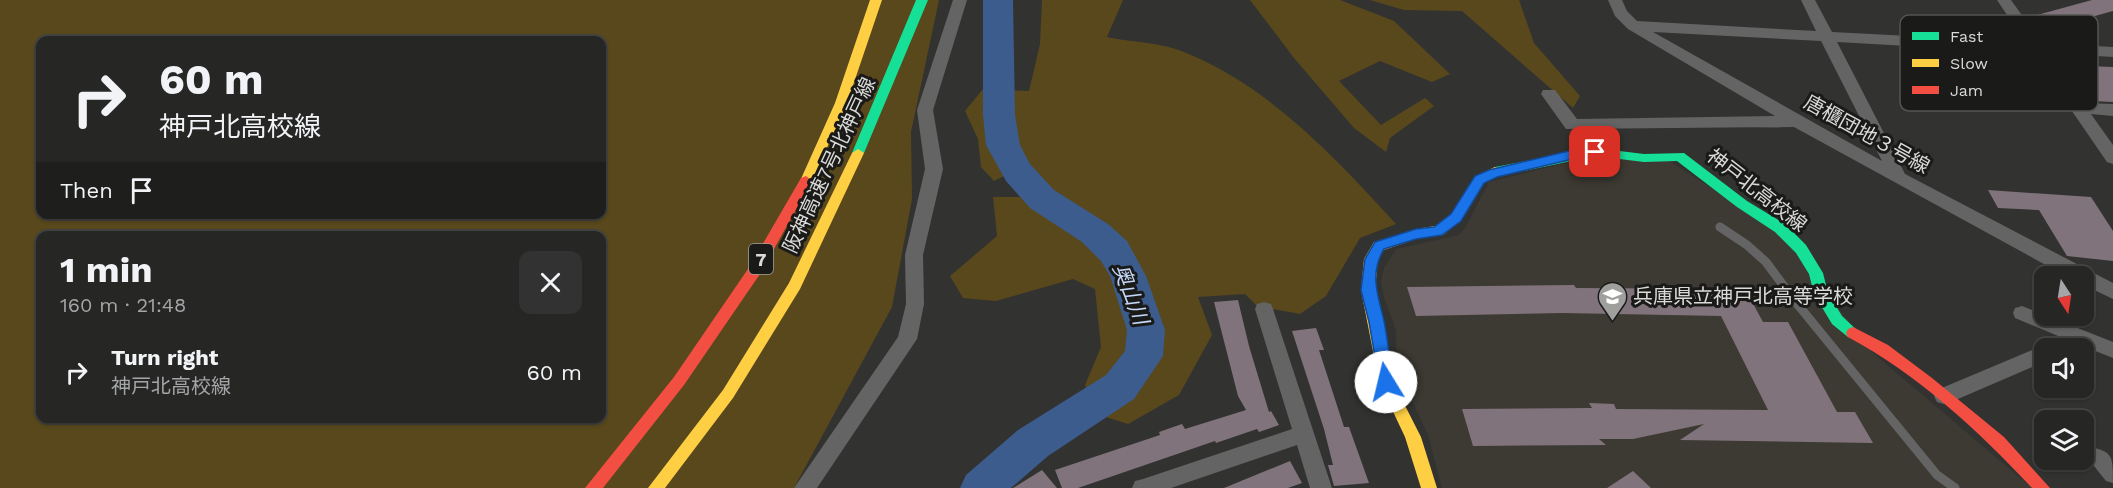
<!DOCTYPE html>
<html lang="en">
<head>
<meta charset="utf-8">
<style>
	body { margin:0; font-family:"Work Sans","Noto Sans JP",sans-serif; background:#323232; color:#f1f3f6; height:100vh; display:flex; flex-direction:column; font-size:22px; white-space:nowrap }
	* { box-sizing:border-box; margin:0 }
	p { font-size:20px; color:#a4a5a7 }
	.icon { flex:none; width:33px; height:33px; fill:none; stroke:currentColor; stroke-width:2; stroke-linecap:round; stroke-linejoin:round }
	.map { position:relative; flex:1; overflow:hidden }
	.sheet { position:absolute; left:36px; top:231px; width:570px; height:192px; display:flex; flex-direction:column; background:#262625; border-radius:12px; box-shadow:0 2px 4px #0004,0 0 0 2px #424342 }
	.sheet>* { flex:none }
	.top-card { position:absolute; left:36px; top:36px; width:570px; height:183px; border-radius:12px; box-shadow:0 2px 4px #0004,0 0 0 2px #424342; background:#262625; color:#f1f3f6; overflow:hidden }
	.needle { width:39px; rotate:168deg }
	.controls { position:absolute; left:2034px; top:266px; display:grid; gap:12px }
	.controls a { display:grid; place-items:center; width:60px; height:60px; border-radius:12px; background:#262625; box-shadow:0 2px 4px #0004,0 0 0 2px #424342; font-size:30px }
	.pin { position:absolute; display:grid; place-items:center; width:51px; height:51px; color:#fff; margin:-26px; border-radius:12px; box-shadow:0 3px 9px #0006 }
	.me { position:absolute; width:66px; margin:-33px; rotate:351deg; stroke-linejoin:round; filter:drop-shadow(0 0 4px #0008) }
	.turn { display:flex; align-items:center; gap:21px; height:126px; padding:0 24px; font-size:27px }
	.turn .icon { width:78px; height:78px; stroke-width:2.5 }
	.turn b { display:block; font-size:42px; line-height:51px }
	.then { display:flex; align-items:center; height:57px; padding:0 24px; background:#0003; gap:12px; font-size:22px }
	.round { display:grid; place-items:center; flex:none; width:63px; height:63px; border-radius:12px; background:#323232 }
	.headline { display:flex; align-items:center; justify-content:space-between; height:102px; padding:0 24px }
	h1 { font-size:36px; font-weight:700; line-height:45px }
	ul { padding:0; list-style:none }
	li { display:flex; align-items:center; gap:18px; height:78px; padding:0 24px }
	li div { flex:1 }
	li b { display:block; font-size:22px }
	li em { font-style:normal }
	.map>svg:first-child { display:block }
</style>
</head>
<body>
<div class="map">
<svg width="2113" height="488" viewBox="0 0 2113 488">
	<rect width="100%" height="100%" fill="#323231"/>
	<path fill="#3d3a33" d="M1586 158 1666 159 1779 231 1872 352 2032 488H1442L1428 435 1396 366V330L1384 298 1381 281 1384 268 1396 249 1459 235 1466 226 1489 182Z"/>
	<path fill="#58481b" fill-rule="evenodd" d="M0 0H939L911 132 912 199 892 307 794 488H0ZM40 40H602V214H40ZM40 236H602V418H40Z
		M1042 0H1123L1107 37C1131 42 1163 43 1184 52 1269 86 1335 157 1396 224L1360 238 1326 296 1300 314 1257 306 1245 294 1198 297 1212 335 1179 395 1128 424 1093 413 1085 385 1101 347 1095 289 1073 279 996 301 963 298 950 276 997 236 993 197H1021L1043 181 1023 167 994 181 981 167 978 139 965 111 983 89 1029 91 1040 44Z
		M1250 0H1340L1394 21 1450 74 1432 82 1380 61 1339 81 1381 125 1425 98 1434 106 1390 138 1386 152 1354 128 1294 58Z
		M1370 0H1519L1534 43 1580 96 1573 108 1462 11 1404 10Z"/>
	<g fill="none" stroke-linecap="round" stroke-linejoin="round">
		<path fill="#3c5c8d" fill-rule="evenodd" d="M983 0H1013L1015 115 1020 145 1030 164 1054 190 1108 224 1127 241 1146 276 1165 330 1163 356 1134 399 1048 456 1011 488H960L966 475 1018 430 1106 375 1125 351 1127 330 1110 276 1101 261 1082 242 1030 208 1006 181 986 145 983 115Z"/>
	</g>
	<path fill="#80737b" d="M2092 0H2113V11L2055 27 2037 15Z
		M2055 58 2083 60 2087 66 2113 67V102L2092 101 2076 79H2070Z
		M1988 190 2091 197 2113 231V261L2067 256 2039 210 1998 208Z
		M1574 285 1576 288 1745 289 1763 322H1788L1837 412H1855L1873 443 1680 440 1704 424 1633 439H1599L1606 445 1473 446 1462 409 1592 408 1589 403 1614 404 1616 409 1768 410 1721 316 1563 313 1416 316 1407 287Z
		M1238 300 1249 346 1269 412 1271 411 1279 425 1259 432 1257 429 1216 443 1215 441 1078 488H1062L1055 470 1160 435 1159 432 1182 424 1185 429 1246 410 1238 396 1214 302Z
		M1316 328 1324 350H1319L1344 427H1349L1369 483 1334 486 1328 465H1333L1324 429 1292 331Z
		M1290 461 1302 483 1288 488H1224Z
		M1042 470 1057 488H1013Z
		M1633 471 1651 488H1607Z"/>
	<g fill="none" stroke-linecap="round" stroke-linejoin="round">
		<path stroke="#646464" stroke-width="9" d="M1720 227 1747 245 1766 262 1794 300 1937 475 1955 488"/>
		<path fill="#646464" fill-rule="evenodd" d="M953 0H967L933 110 943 169 923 255 924 304 917 339 817 488H794L898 337 906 304 905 255 925 169 917 110Z
			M1608 0H1622L1627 11 1637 21 1816 31 1801 0H1815L1832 32 2025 42 1997 0H2011L2042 43 2113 47V57L2049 53 2083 103 2113 104V116L2091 114 2113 145V164L2107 162 2032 53 1837 42 1905 174 2113 283V299L2084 285V276H2066L1794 127 1566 129 1541 94 1543 90H1555L1577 119 1775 116 1628 29 1615 16ZM1653 32 1821 41 1882 161Z
			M1264 302 1271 304 1273 309 1332 488H1310L1297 445 1171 488H1132L1135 481 1143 479 1292 429 1255 309 1257 304Z
			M2022 306 2113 342V358L2083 346 2079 348H2044V362L1951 402 1944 404 1937 402 1934 396 1937 390 2037 348 2044 346 2049 348 2052 342 2063 338 2015 318 2013 313 2015 308Z
			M2084 446C2113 451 2113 454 2113 483L2106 481 2094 466 2077 461 2076 459H2084Z"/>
		<path fill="#16e098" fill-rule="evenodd" d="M916 0H928L864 153 858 157 854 156 852 153Z
			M1595 148 1644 154 1684 153 1747 201 1785 224 1806 245 1823 273 1828 293 1842 316 1860 333 1858 337 1853 339 1848 337 1832 324 1814 294 1809 274 1796 253 1775 232 1737 207 1677 161 1644 162 1595 156 1495 177 1489 172 1495 167Z"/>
		<path fill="#ffcf43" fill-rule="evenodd" d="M870 0H882L847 103 812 181 806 186 801 184 800 181 835 103Z
			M858 149 864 153 800 289 733 398 665 488H648L723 390 789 283 852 153Z
			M1495 167 1500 169 1501 172 1500 175 1485 182 1461 221 1443 235 1416 239 1384 250 1378 259 1375 290 1393 382 1421 437 1437 488H1421L1405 437 1379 382 1361 290 1364 259 1374 242 1416 229 1435 226 1451 215 1475 176Z"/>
		<path fill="#f24e42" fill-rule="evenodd" d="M806 176 812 181 760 274 684 385 603 488H585L674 377 750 266 801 178Z
			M1853 327 1888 345 1932 378 2004 437 2050 488H2032C1978 430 1917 374 1848 337L1846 333 1848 329Z"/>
	</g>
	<path fill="#1a73e8" stroke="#114b97" stroke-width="1.5" d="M1595 148 1602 152 1600 155 1577 158 1497 177 1484 183 1461 221 1442 235 1416 239 1384 249C1369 274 1378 295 1384 321 1388 341 1390 362 1393 382L1391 386 1386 388 1380 386 1369 322 1361 290 1365 259 1375 242 1416 229 1434 227 1451 214 1475 176 1489 170 1577 149Z"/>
	<defs>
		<symbol id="school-pin" viewBox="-11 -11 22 30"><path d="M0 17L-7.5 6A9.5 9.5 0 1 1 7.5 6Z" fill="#9f9f9e" stroke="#1a1a19"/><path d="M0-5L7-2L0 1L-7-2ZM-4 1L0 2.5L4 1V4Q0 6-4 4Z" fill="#fff"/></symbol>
	</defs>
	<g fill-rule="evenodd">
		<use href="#school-pin" x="1596" y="280" width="33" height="45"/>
	</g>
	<g text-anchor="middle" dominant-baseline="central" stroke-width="6" stroke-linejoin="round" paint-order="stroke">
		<rect fill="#1a1a19" stroke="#a0a09f" stroke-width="1.5" x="749" y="244" width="24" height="30" rx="4.5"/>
		<g font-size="18" font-weight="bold" fill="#dadad8">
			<text x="761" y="259">7</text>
		</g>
		<g font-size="20" fill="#dadad8" stroke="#1a1a19">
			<text transform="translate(1867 134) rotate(29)">唐櫃団地３号線</text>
			<text transform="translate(829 165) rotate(-65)">阪神高速7号北神戸線</text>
			<text transform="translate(1757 190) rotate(38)">神戸北高校線</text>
		</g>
		<g font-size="20" fill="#dadad8" stroke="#1a1a19" text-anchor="start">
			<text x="1633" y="296">兵庫県立神戸北高等学校</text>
		</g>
		<g font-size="21" font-style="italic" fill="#c3d8f9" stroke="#1a1a19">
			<text transform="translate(1131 294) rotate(69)">奥山川</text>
		</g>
	</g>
	<rect x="1900" y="15" width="198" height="96" rx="9" fill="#1a1a19" stroke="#545452" stroke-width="1.5"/>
	<rect x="1912" y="32" width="27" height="8" fill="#16e098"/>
	<rect x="1912" y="59" width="27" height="8" fill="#ffcf43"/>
	<rect x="1912" y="86" width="27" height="8" fill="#f24e42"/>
	<g font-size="16" fill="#dadad8">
		<text x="1950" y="42">Fast</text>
		<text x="1950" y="69">Slow</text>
		<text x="1950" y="96">Jam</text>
	</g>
</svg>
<div class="controls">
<a><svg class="needle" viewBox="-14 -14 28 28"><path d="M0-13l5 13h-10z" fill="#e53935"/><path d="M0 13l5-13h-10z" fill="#a4a5a7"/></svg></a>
<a><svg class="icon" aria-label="sound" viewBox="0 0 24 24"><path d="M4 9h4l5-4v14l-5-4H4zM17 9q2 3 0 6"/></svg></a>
<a><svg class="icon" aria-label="layers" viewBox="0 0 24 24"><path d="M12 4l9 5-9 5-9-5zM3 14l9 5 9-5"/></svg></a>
</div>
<div class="pin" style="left:1595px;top:152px;background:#d93025"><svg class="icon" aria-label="arrive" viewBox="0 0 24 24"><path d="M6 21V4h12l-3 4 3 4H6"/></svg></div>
<svg class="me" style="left:1386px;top:382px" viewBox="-20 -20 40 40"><circle r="19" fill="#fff"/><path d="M0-13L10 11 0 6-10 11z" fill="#1a73e8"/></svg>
<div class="top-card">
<div class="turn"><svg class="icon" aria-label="right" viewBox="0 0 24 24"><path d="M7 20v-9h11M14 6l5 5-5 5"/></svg><div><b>60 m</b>神戸北高校線</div></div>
<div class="then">Then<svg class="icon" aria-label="arrive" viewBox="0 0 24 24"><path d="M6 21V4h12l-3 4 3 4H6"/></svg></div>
</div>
<section class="sheet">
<div class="headline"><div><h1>1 min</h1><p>160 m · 21:48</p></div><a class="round"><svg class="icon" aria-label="close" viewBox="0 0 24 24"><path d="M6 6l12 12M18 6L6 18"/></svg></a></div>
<ul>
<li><svg class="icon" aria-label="right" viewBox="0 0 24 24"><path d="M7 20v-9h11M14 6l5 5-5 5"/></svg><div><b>Turn right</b><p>神戸北高校線</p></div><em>60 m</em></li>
</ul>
</section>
</div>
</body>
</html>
